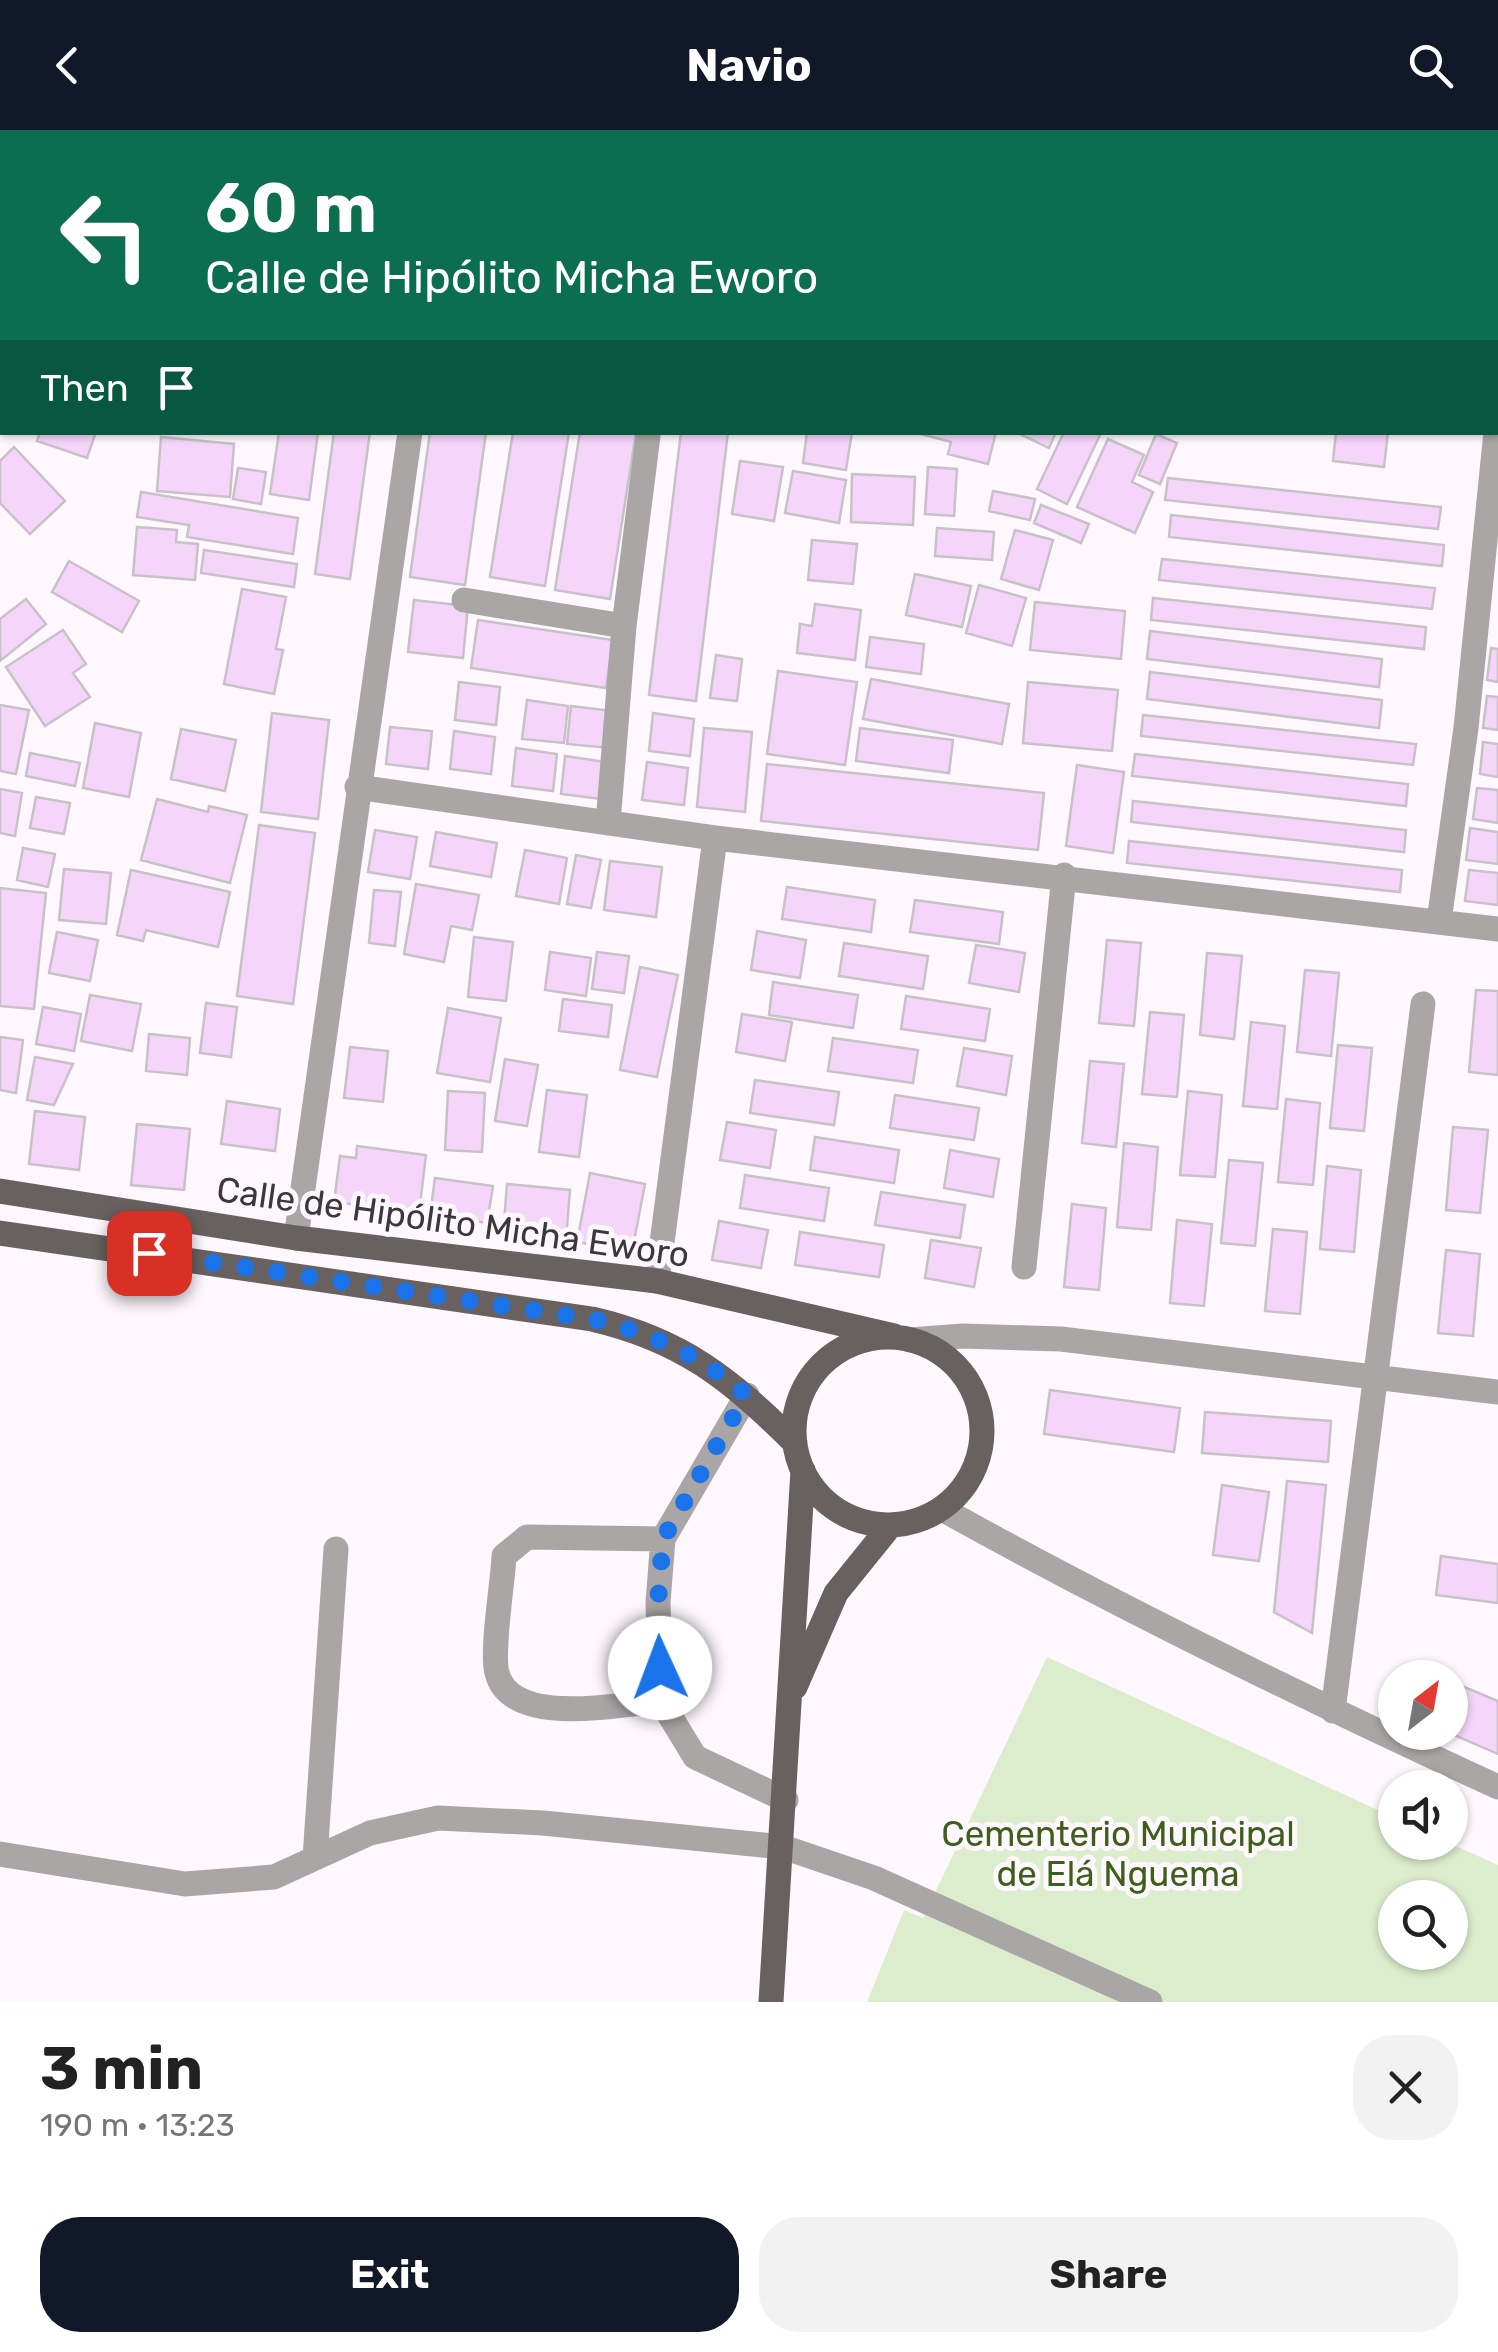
<!DOCTYPE html>
<html lang="en">
<head>
<meta charset="utf-8">
<style>
	body { margin:0; font-family:Rubik,sans-serif; background:#f2f2f2; color:#222; height:100vh; display:flex; flex-direction:column; font-size:38px; white-space:nowrap }
	* { box-sizing:border-box; margin:0 }
	p { font-size:32px; color:#767676 }
	.icon { flex:none; width:55px; height:55px; fill:none; stroke:currentColor; stroke-width:2; stroke-linecap:round; stroke-linejoin:round }
	.map { position:relative; height:1872px; overflow:hidden }
	.details { display:flex; flex-direction:column; background:#fff; flex:1 }
	.details>* { flex:none }
	.banner { position:absolute; left:0px; top:0px; width:1500px; height:305px; box-shadow:0 2px 8px #0004; background:#0b6e4f; color:#fff; overflow:hidden }
	.needle { width:65px; rotate:31deg }
	.controls { position:absolute; left:1378px; top:1530px; display:grid; gap:20px }
	.controls a { display:grid; place-items:center; width:90px; height:90px; border-radius:50%; background:#fff; box-shadow:0 2px 8px #0004; font-size:50px }
	.pin { position:absolute; display:grid; place-items:center; width:85px; height:85px; color:#fff; margin:-42px; border-radius:20px; box-shadow:0 5px 15px #0006 }
	.me { position:absolute; width:110px; margin:-55px; rotate:358deg; stroke-linejoin:round; filter:drop-shadow(0 0 8px #0008) }
	.turn { display:flex; align-items:center; gap:35px; height:210px; padding:0 40px; font-size:45px }
	.turn .icon { width:130px; height:130px; stroke-width:2.5 }
	.turn b { display:block; font-size:70px; line-height:85px }
	.then { display:flex; align-items:center; height:95px; padding:0 40px; background:#0003; gap:20px; font-size:38px }
	.round { display:grid; place-items:center; flex:none; width:105px; height:105px; border-radius:40px; background:#f2f2f2 }
	.headline { display:flex; align-items:center; justify-content:space-between; height:170px; padding:0 40px }
	h1 { font-size:60px; font-weight:700; line-height:75px }
	.primary-button { display:flex; gap:20px; margin-top:auto; padding:20px 40px }
	.primary-button a { flex:1; height:115px; border-radius:40px; background:#111827; color:#fff; font-size:40px; font-weight:700; line-height:115px; text-align:center }
	.primary-button a+a { background:#f2f2f2; color:#222 }
	header { display:flex; justify-content:space-between; align-items:center; height:130px; padding:0 40px; background:#111827; color:#fff; font-size:45px; font-weight:700 }
	.map>svg:first-child { display:block }
</style>
</head>
<body>
<header><svg class="icon" aria-label="back" viewBox="0 0 24 24"><path d="M15 5l-7 7 7 7"/></svg>Navio<svg class="icon" aria-label="search" viewBox="0 0 24 24"><circle cx="10" cy="10" r="6"/><path d="M15 15l6 6"/></svg></header>
<div class="map">
<svg width="1498" height="1872" viewBox="0 0 1498 1872">
	<rect width="100%" height="100%" fill="#fef8fe"/>
	<path fill="#dcedcd" fill-rule="evenodd" d="M1047 1527 1395 1688V1712L1449 1713 1498 1735V1872H867L904 1780 923 1788ZM1395 1768H1450V1822H1395Z"/>
	<path fill="#f5d5fa" stroke="#c8c2c8" stroke-width="2.5" d="M40 302H96L87 328 37 311Z
		M279 302H318L309 370 270 364Z
		M334 302H370L350 449 315 444Z
		M430 302H486L465 455 410 447Z
		M513 302H569L545 456 490 447Z
		M580 302H636L610 469 555 460Z
		M681 302H728L696 571 649 565Z
		M807 302H852L846 340 803 333Z
		M996 302 988 334 948 324 951 312 917 303Z
		M1016 302H1056L1049 318Z
		M1064 302 1101 303 1067 374 1037 359Z
		M1336 302H1388L1384 337 1333 331Z
		M1156 304 1177 313 1160 354 1139 345Z
		M161 307 234 314 230 367 157 361Z
		M1108 309 1144 325 1132 352 1153 362 1135 403 1077 377Z
		M14 317 65 371 30 404 0 373V331Z
		M740 331 783 337 774 391 732 384Z
		M928 337 957 339 954 386 925 384Z
		M238 338 266 342 261 374 233 369Z
		M793 341 846 350 839 393 785 383Z
		M852 344 915 347 913 395 851 392Z
		M1168 348 1441 377 1438 399 1165 370Z
		M993 361 1035 369 1030 390 989 381Z
		M141 362 298 388 293 424 187 407 189 395 137 387Z
		M1041 375 1089 394 1081 413 1034 393Z
		M1171 385 1444 415 1442 436 1169 407Z
		M137 397 177 400 176 412 198 414 195 450 133 445Z
		M937 398 994 402 992 430 935 426Z
		M1015 400 1053 410 1039 460 1001 449Z
		M812 410 857 414 853 454 808 450Z
		M204 420 297 434 294 457 201 443Z
		M1162 429 1435 458 1432 479 1159 450Z
		M69 431 139 471 122 502 52 462Z
		M915 444 971 456 962 497 906 485Z
		M979 455 1026 468 1012 516 966 503Z
		M242 459 286 467 276 519 283 520 274 564 224 554Z
		M1153 468 1426 497 1424 519 1151 490Z
		M26 469 46 494 0 531V489Z
		M414 470 468 476 463 528 408 522Z
		M1035 472 1125 481 1121 529 1030 520Z
		M815 474 861 480 855 530 797 523 800 494 812 496Z
		M478 490 613 510 606 558 471 538Z
		M63 500 86 534 73 543 90 567 45 596 6 537Z
		M1150 501 1382 529 1379 557 1147 529Z
		M870 507 924 514 921 544 866 537Z
		M1491 518 1498 519V552L1487 550Z
		M716 525 742 529 737 571 710 568Z
		M778 541 857 552 845 635 767 624Z
		M1150 542 1382 570 1379 598 1147 569Z
		M871 549 1009 574 1002 614 863 589Z
		M459 552 500 557 496 595 455 590Z
		M1028 552 1118 560 1112 621 1023 613Z
		M1487 566 1498 567V600L1483 598Z
		M527 570 568 576 564 613 522 609Z
		M0 575 29 580 16 644 0 641Z
		M571 576 613 581 609 618 567 614Z
		M272 583 329 590 318 689 261 682Z
		M653 583 694 589 690 626 649 621Z
		M1143 585 1416 614 1413 635 1141 606Z
		M95 593 141 603 129 667 83 658Z
		M390 597 432 601 428 639 386 634Z
		M704 598 752 602 745 682 697 677Z
		M860 598 953 610 949 643 856 631Z
		M181 599 236 610 225 661 171 649Z
		M454 601 495 607 491 644 450 639Z
		M1483 612 1498 614V647L1480 644Z
		M516 618 557 624 553 661 512 656Z
		M30 623 80 633 75 656 26 646Z
		M1135 624 1408 654 1406 676 1132 646Z
		M565 626 606 632 602 669 561 664Z
		M647 632 688 638 684 675 642 670Z
		M767 634 1044 663 1038 720 761 691Z
		M1077 635 1124 642 1113 723 1066 716Z
		M1477 658 1498 660V693L1473 689Z
		M0 659 22 663 15 706 0 703Z
		M36 667 70 673 64 704 30 698Z
		M157 669 208 682 209 676 247 685 230 753 141 730Z
		M1133 671 1406 700 1404 722 1131 692Z
		M259 695 315 703 293 874 237 866Z
		M1470 698 1498 702V734L1466 730Z
		M375 700 417 707 410 749 368 742Z
		M436 702 497 713 491 747 430 736Z
		M1129 711 1402 740 1400 762 1127 733Z
		M23 718 55 724 48 757 17 750Z
		M525 720 567 728 559 774 516 766Z
		M576 725 601 730 591 778 567 774Z
		M610 731 662 737 656 787 604 780Z
		M64 739 111 743 106 794 59 790Z
		M131 740 230 762 218 817 146 800 143 811 117 805Z
		M1469 740 1498 743V775L1465 771Z
		M416 754 479 765 472 800 451 796 444 832 404 824Z
		M787 757 875 770 871 802 782 789Z
		M0 758 46 763 34 879 0 876Z
		M374 760 401 762 395 816 369 813Z
		M915 770 1003 782 999 814 910 802Z
		M757 801 806 810 800 848 751 840Z
		M57 802 98 810 90 851 49 843Z
		M474 807 513 812 506 871 468 867Z
		M1107 810 1141 813 1134 896 1099 893Z
		M844 813 928 826 923 859 839 846Z
		M976 815 1025 823 1019 862 969 853Z
		M550 822 591 828 586 866 545 860Z
		M597 822 629 826 624 863 592 859Z
		M1207 823 1242 826 1234 909 1200 905Z
		M640 837 678 845 657 947 620 940Z
		M1305 840 1339 843 1331 926 1297 922Z
		M773 852 858 865 853 898 769 885Z
		M1476 860 1498 861V945L1469 942Z
		M90 865 141 874 132 921 81 911Z
		M906 866 990 879 985 911 901 899Z
		M563 869 612 875 608 907 559 901Z
		M206 873 237 877 231 927 200 923Z
		M43 877 81 884 74 921 36 914Z
		M448 878 501 888 490 952 437 943Z
		M1150 882 1184 885 1177 967 1142 964Z
		M742 884 792 892 785 931 736 922Z
		M1251 892 1285 896 1277 979 1243 976Z
		M149 904 190 908 187 945 146 941Z
		M0 907 23 910 16 963 0 960Z
		M833 908 918 920 913 953 828 941Z
		M1338 915 1372 918 1364 1001 1330 998Z
		M350 917 388 921 383 972 344 968Z
		M964 918 1012 926 1006 965 957 956Z
		M35 927 73 934 54 975 27 970Z
		M505 929 538 935 527 996 495 991Z
		M1090 931 1124 934 1116 1017 1082 1013Z
		M755 950 839 962 834 995 750 983Z
		M547 960 587 965 579 1027 539 1022Z
		M448 961 485 963 482 1022 445 1020Z
		M1188 961 1222 965 1215 1047 1180 1045Z
		M895 965 979 978 974 1010 890 998Z
		M1286 969 1320 973 1313 1055 1278 1052Z
		M227 971 280 979 275 1021 221 1014Z
		M35 981 85 987 79 1040 29 1034Z
		M727 992 776 1000 770 1038 720 1030Z
		M137 994 190 999 184 1060 131 1055Z
		M1453 997 1488 1000 1480 1083 1446 1080Z
		M815 1007 899 1020 894 1053 810 1040Z
		M1124 1013 1158 1017 1151 1100 1117 1097Z
		M357 1016 426 1025 419 1083 334 1072 340 1026 356 1028Z
		M950 1020 999 1029 993 1067 944 1058Z
		M1229 1030 1263 1033 1255 1116 1221 1113Z
		M1327 1036 1361 1040 1354 1122 1320 1119Z
		M590 1043 645 1054 632 1122 577 1112Z
		M745 1045 829 1058 824 1091 740 1078Z
		M435 1048 493 1056 487 1093 430 1084Z
		M507 1054 570 1060 566 1110 503 1104Z
		M881 1062 965 1075 960 1108 875 1095Z
		M1072 1074 1106 1078 1099 1160 1064 1157Z
		M1177 1090 1212 1094 1204 1176 1170 1173Z
		M719 1091 768 1100 761 1138 712 1130Z
		M1273 1099 1307 1102 1300 1184 1265 1181Z
		M800 1102 884 1115 879 1147 795 1135Z
		M931 1110 981 1118 974 1157 925 1148Z
		M1446 1120 1480 1124 1473 1206 1438 1203Z
		M1050 1260 1180 1278 1174 1322 1044 1304Z
		M1205 1282 1331 1291 1328 1332 1202 1323Z
		M1287 1351 1326 1355 1312 1503 1274 1482Z
		M1222 1355 1269 1362 1259 1431 1213 1425Z
		M1441 1426 1498 1434V1473L1436 1465Z
		M1450 1551 1498 1571V1624L1447 1602Z"/>
	<g fill="none" stroke-linecap="round" stroke-linejoin="round">
		<path stroke="#aaa6a5" stroke-width="25" d="M455 2V0
			M464 470 624 496
			M357 657 715 708 1498 799
			M608 693 624 496 648 306
			M1439 791 1466 598 1496 302
			M296 1108 410 302
			M1024 1137 1064 745
			M657 1151 715 708
			M910 1210 963 1206 1061 1209 1498 1262
			M747 1265 663 1409 658 1472 661 1571 695 1627 786 1670
			M942 1379C1123 1480 1309 1570 1498 1657
			M661 1571C619 1574 511 1598 497 1543 491 1521 503 1452 504 1426L527 1407 663 1409
			M1333 1581 1423 874
			M0 1724 185 1754 274 1747 370 1703 438 1688 543 1693 783 1717 874 1748 1150 1872
			M315 1728 336 1419"/>
		<path stroke="#68615f" stroke-width="25" d="M0 1061 296 1108 657 1151 894 1206
			M0 1103 592 1189C683 1210 730 1249 795 1313
			M794 1301a94 94 0 1 1 188 0a94 94 0 1 1-188 0Z
			M795 1557 836 1463 891 1395
			M771 1872 803 1340"/>
	</g>
	<g fill="none" stroke-linecap="round" stroke-linejoin="round">
		<path stroke="#1a73e8" stroke-width="18" stroke-dasharray="0 32.4" d="M149 1123 592 1189C650 1203 701 1225 746 1265L663 1409 658 1472 660 1538"/>
	</g>
	<g text-anchor="middle" dominant-baseline="central" stroke-width="10" stroke-linejoin="round" paint-order="stroke">
		<g font-size="35" fill="#3a383a" stroke="#fef8fe">
			<text transform="translate(453 1092) rotate(8)">Calle de Hipólito Micha Eworo</text>
		</g>
		<g font-size="35" fill="#3e5f19" stroke="#fef8fe">
			<text x="1118" y="1704">Cementerio Municipal<tspan x="1118" dy="40">de Elá Nguema</tspan></text>
		</g>
	</g>
</svg>
<div class="controls">
<a><svg class="needle" viewBox="-14 -14 28 28"><path d="M0-13l5 13h-10z" fill="#e53935"/><path d="M0 13l5-13h-10z" fill="#767676"/></svg></a>
<a><svg class="icon" aria-label="sound" viewBox="0 0 24 24"><path d="M4 9h4l5-4v14l-5-4H4zM17 9q2 3 0 6"/></svg></a>
<a><svg class="icon" aria-label="search" viewBox="0 0 24 24"><circle cx="10" cy="10" r="6"/><path d="M15 15l6 6"/></svg></a>
</div>
<div class="pin" style="left:149px;top:1123px;background:#d93025"><svg class="icon" aria-label="arrive" viewBox="0 0 24 24"><path d="M6 21V4h12l-3 4 3 4H6"/></svg></div>
<svg class="me" style="left:660px;top:1538px" viewBox="-20 -20 40 40"><circle r="19" fill="#fff"/><path d="M0-13L10 11 0 6-10 11z" fill="#1a73e8"/></svg>
<div class="banner">
<div class="turn"><svg class="icon" aria-label="left" viewBox="0 0 24 24"><path d="M17 20v-9H6M10 6l-5 5 5 5"/></svg><div><b>60 m</b>Calle de Hipólito Micha Eworo</div></div>
<div class="then">Then<svg class="icon" aria-label="arrive" viewBox="0 0 24 24"><path d="M6 21V4h12l-3 4 3 4H6"/></svg></div>
</div>
</div>
<section class="details">
<div class="headline"><div><h1>3 min</h1><p>190 m · 13:23</p></div><a class="round"><svg class="icon" aria-label="close" viewBox="0 0 24 24"><path d="M6 6l12 12M18 6L6 18"/></svg></a></div>
<div class="primary-button"><a>Exit</a><a>Share</a></div>
</section>
</body>
</html>
